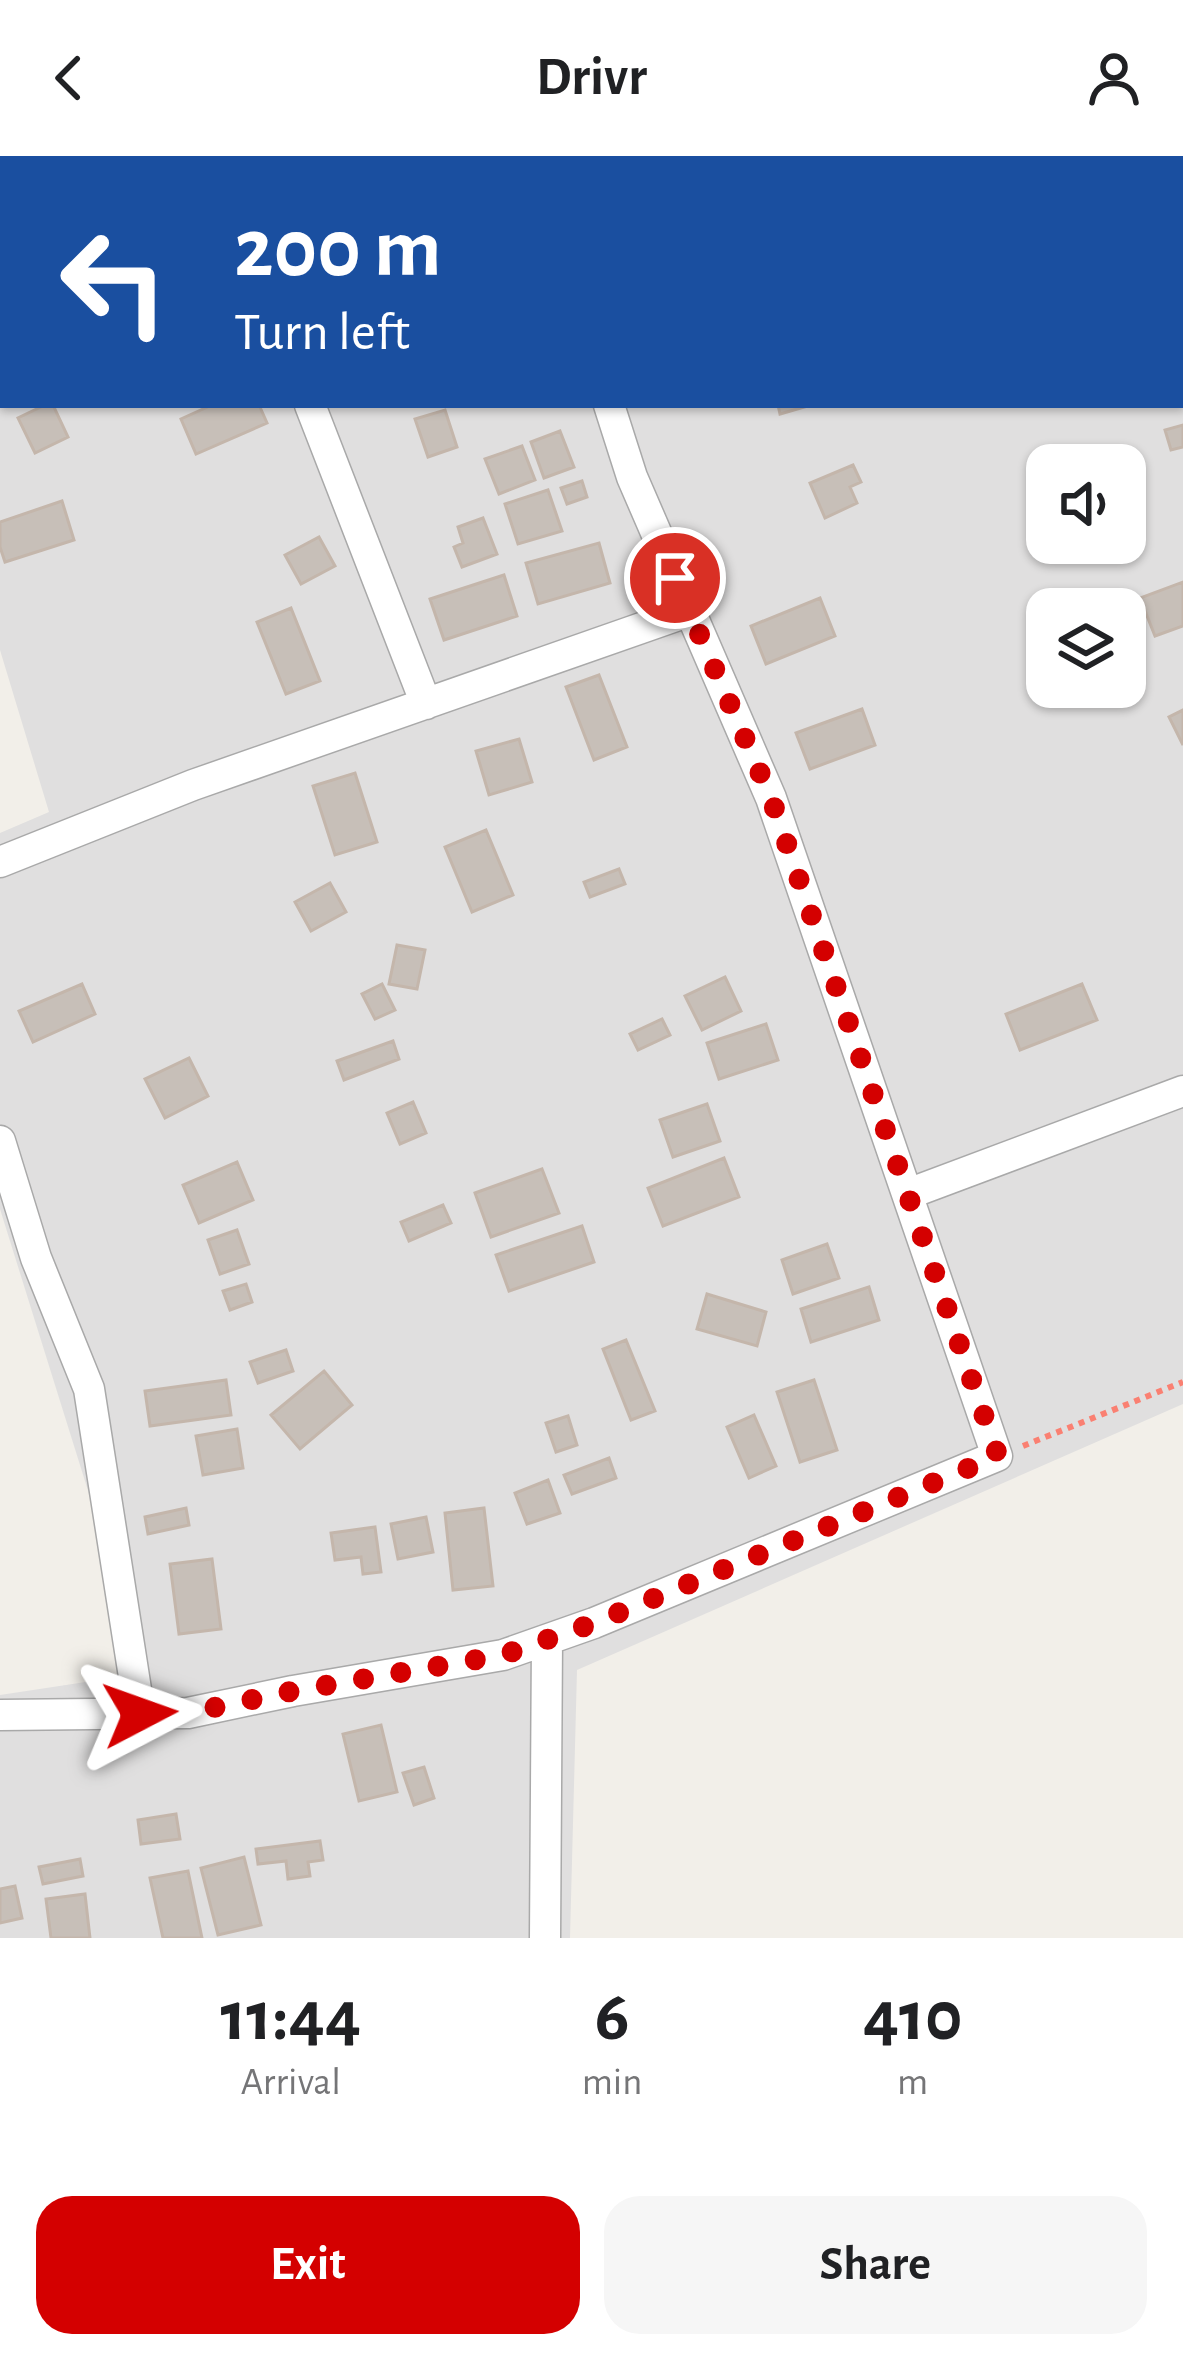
<!DOCTYPE html>
<html lang="en">
<head>
<meta charset="utf-8">
<style>
	body { margin:0; font-family:"Alegreya Sans",sans-serif; background:#f6f6f6; color:#202124; height:100vh; display:flex; flex-direction:column; font-size:45px; white-space:nowrap }
	* { box-sizing:border-box; margin:0 }
	p { font-size:39px; color:#757577 }
	.icon { flex:none; width:66px; height:66px; fill:none; stroke:currentColor; stroke-width:2; stroke-linecap:round; stroke-linejoin:round }
	.map { position:relative; height:1782px; overflow:hidden }
	.sheet { display:flex; flex-direction:column; background:#fff; flex:1 }
	.sheet>* { flex:none }
	.guide { position:absolute; left:0px; top:0px; width:1185px; height:252px; box-shadow:0 3px 9px #0004; background:#1a4fa0; color:#fff; overflow:hidden }
	.buttons { position:absolute; left:1026px; top:288px; display:grid; gap:24px }
	.buttons a { display:grid; place-items:center; width:120px; height:120px; border-radius:24px; background:#fff; box-shadow:0 3px 9px #0004; font-size:60px }
	.pin { position:absolute; display:grid; place-items:center; width:102px; height:102px; color:#fff; margin:-51px; border:6px solid #fff; border-radius:50%; box-shadow:0 3px 12px #0007 }
	.me { position:absolute; width:132px; margin:-66px; rotate:86deg; stroke-linejoin:round; filter:drop-shadow(0 0 9px #0008) }
	.turn { display:flex; align-items:center; gap:42px; height:252px; padding:0 36px; font-size:54px }
	.turn .icon { width:156px; height:156px; stroke-width:2.5 }
	.turn b { display:block; font-size:84px; line-height:102px }
	.eta { display:flex; justify-content:space-evenly; align-items:center; height:204px; text-align:center }
	.eta b { font-size:72px; font-weight:700; line-height:84px }
	.primary-button { display:flex; gap:24px; margin-top:auto; padding:24px 36px }
	.primary-button a { flex:1; height:138px; border-radius:36px; background:#d40000; color:#fff; font-size:48px; font-weight:700; line-height:138px; text-align:center }
	.primary-button a+a { background:#f6f6f6; color:#202124 }
	header { display:flex; justify-content:space-between; align-items:center; height:156px; padding:0 36px; background:#fff; font-size:54px; font-weight:700 }
	.map>svg:first-child { display:block }
</style>
</head>
<body>
<header><svg class="icon" aria-label="back" viewBox="0 0 24 24"><path d="M15 5l-7 7 7 7"/></svg>Drivr<svg class="icon" aria-label="person" viewBox="0 0 24 24"><circle cx="12" cy="8" r="4"/><path d="M4 21q1-7 8-7t8 7"/></svg></header>
<div class="map">
<svg width="1183" height="1782" viewBox="0 0 1183 1782">
	<rect width="100%" height="100%" fill="#f2efe9"/>
	<path fill="#e0dfdf" fill-rule="evenodd" d="M44 0H1183V1248L577 1514 570 1782H0V1539L145 1517 0 1053V677L49 656 0 494V248L1182 249V3H44ZM1047 309H1125V387H1047ZM1047 453H1125V531H1047Z"/>
	<path fill="#c7bfb8" stroke="#c4b6ab" stroke-width="3" d="M86 0H170L171 3H87Z
		M45 249H53L68 281 35 297 18 262Z
		M212 249H259L267 267 196 298 181 263Z
		M778 249H811L780 258Z
		M445 254 457 291 428 301 415 263Z
		M1183 269V291L1171 294 1165 274Z
		M560 275 574 311 544 322 531 286Z
		M522 290 535 324 499 338 485 303Z
		M853 309 861 326 850 331 857 347 825 362 810 327Z
		M582 325 587 341 567 348 561 332Z
		M548 334 562 375 518 388 505 348Z
		M62 345 74 384 5 406 0 391V366Z
		M483 362 497 398 462 411 454 391 463 387 458 371Z
		M319 381 335 410 301 428 285 399Z
		M599 387 610 427 538 448 526 407Z
		M504 419 517 460 444 484 430 443Z
		M1183 426V470L1155 480 1140 442Z
		M820 442 835 480 766 508 751 470Z
		M291 452 320 525 286 538 257 466Z
		M599 519 627 591 594 604 566 531Z
		M862 553 875 589 810 613 796 577Z
		M1183 554V589L1169 561Z
		M519 583 532 626 489 639 476 595Z
		M355 617 377 686 335 699 313 630Z
		M486 674 513 739 472 756 445 691Z
		M619 713 625 728 590 741 584 726Z
		M330 727 346 756 311 775 295 746Z
		M397 789 425 794 417 833 389 828Z
		M725 821 741 855 702 874 685 840Z
		M82 828 95 858 33 886 19 855Z
		M382 828 395 854 375 863 362 838Z
		M1082 828 1097 864 1020 894 1006 858Z
		M662 863 670 879 638 894 630 878Z
		M766 868 778 904 719 923 707 887Z
		M393 885 399 903 344 924 337 905Z
		M189 902 208 940 165 962 145 923Z
		M413 946 426 977 400 988 387 957Z
		M707 948 720 985 673 1001 660 964Z
		M724 1002 739 1041 663 1070 648 1032Z
		M237 1006 253 1044 199 1067 183 1029Z
		M542 1013 559 1057 491 1081 475 1037Z
		M443 1049 451 1067 409 1085 401 1066Z
		M582 1070 594 1106 509 1135 496 1099Z
		M237 1074 249 1108 220 1118 208 1084Z
		M827 1088 839 1122 793 1138 782 1104Z
		M246 1128 252 1146 230 1154 223 1135Z
		M869 1131 879 1164 811 1186 801 1153Z
		M707 1138 766 1156 757 1190 697 1173Z
		M626 1184 655 1255 631 1264 603 1193Z
		M286 1194 293 1215 258 1227 250 1206Z
		M324 1215 352 1249 300 1293 271 1259Z
		M226 1224 231 1259 150 1270 145 1235Z
		M814 1224 837 1294 800 1306 777 1236Z
		M754 1259 776 1310 749 1322 727 1271Z
		M568 1260 577 1289 556 1296 546 1267Z
		M237 1273 243 1312 203 1319 196 1280Z
		M609 1302 616 1322 572 1338 564 1319Z
		M548 1324 560 1357 527 1368 515 1337Z
		M186 1352 189 1369 148 1378 145 1361Z
		M484 1352 493 1430 453 1434 445 1357Z
		M426 1361 433 1396 398 1403 391 1368Z
		M375 1371 381 1416 363 1418 361 1401 335 1404 331 1377Z
		M212 1403 221 1473 179 1478 170 1408Z
		M381 1569 397 1636 359 1645 343 1578Z
		M424 1611 434 1642 414 1649 403 1617Z
		M176 1658 180 1683 141 1688 138 1664Z
		M320 1685 323 1704 308 1706 310 1720 288 1723 286 1705 258 1708 256 1693Z
		M244 1701 261 1769 218 1779 201 1712Z
		M80 1703 83 1720 43 1728 39 1711Z
		M188 1715 202 1782H163L150 1722Z
		M15 1730 22 1762 0 1767V1733Z
		M85 1738 90 1782H51L46 1743Z"/>
	<g fill="none" stroke-linecap="round" stroke-linejoin="round">
		<defs>
			<path id="minor" d="M221 0 222 3
				M638 3 643 0
				M310 249 426 548
				M0 706 193 629 690 455
				M0 985 36 1102 89 1233 140 1559
				M908 1038 1183 935
				M0 1559 188 1557 293 1535 503 1499 594 1467 997 1300 771 642 632 321 609 249
				M545 1782 547 1484"/>
		</defs>
		<use href="#minor" stroke="#a9a9a9" stroke-width="33"/>
		<path stroke="#fa8072" stroke-width="6" stroke-dasharray="6 6" stroke-linecap="butt" d="M1023 1290 1183 1226"/>
		<use href="#minor" stroke="#fff" stroke-width="30"/>
	</g>
	<g fill="none" stroke-linecap="round" stroke-linejoin="round">
		<path stroke="#d40000" stroke-width="21" stroke-dasharray="0 37.8" d="M140 1558 188 1557 293 1535 503 1499 594 1467 998 1300 771 642 675 422"/>
	</g>
</svg>
<div class="buttons">
<a><svg class="icon" aria-label="sound" viewBox="0 0 24 24"><path d="M4 9h4l5-4v14l-5-4H4zM17 9q2 3 0 6"/></svg></a>
<a><svg class="icon" aria-label="layers" viewBox="0 0 24 24"><path d="M12 4l9 5-9 5-9-5zM3 14l9 5 9-5"/></svg></a>
</div>
<div class="pin" style="left:675px;top:422px;background:#d93025"><svg class="icon" aria-label="arrive" viewBox="0 0 24 24"><path d="M6 21V4h12l-3 4 3 4H6"/></svg></div>
<svg class="me" style="left:140px;top:1558px" viewBox="-20 -20 40 40"><path d="M0-17L14 15 0 8-14 15z" fill="#d40000" stroke="#fff" stroke-width="4"/></svg>
<div class="guide">
<div class="turn"><svg class="icon" aria-label="left" viewBox="0 0 24 24"><path d="M17 20v-9H6M10 6l-5 5 5 5"/></svg><div><b>200 m</b>Turn left</div></div>
</div>
</div>
<section class="sheet">
<div class="eta">
<div><b>11:44</b><p>Arrival</p></div>
<div><b>6</b><p>min</p></div>
<div><b>410</b><p>m</p></div>
</div>
<div class="primary-button"><a>Exit</a><a>Share</a></div>
</section>
</body>
</html>
